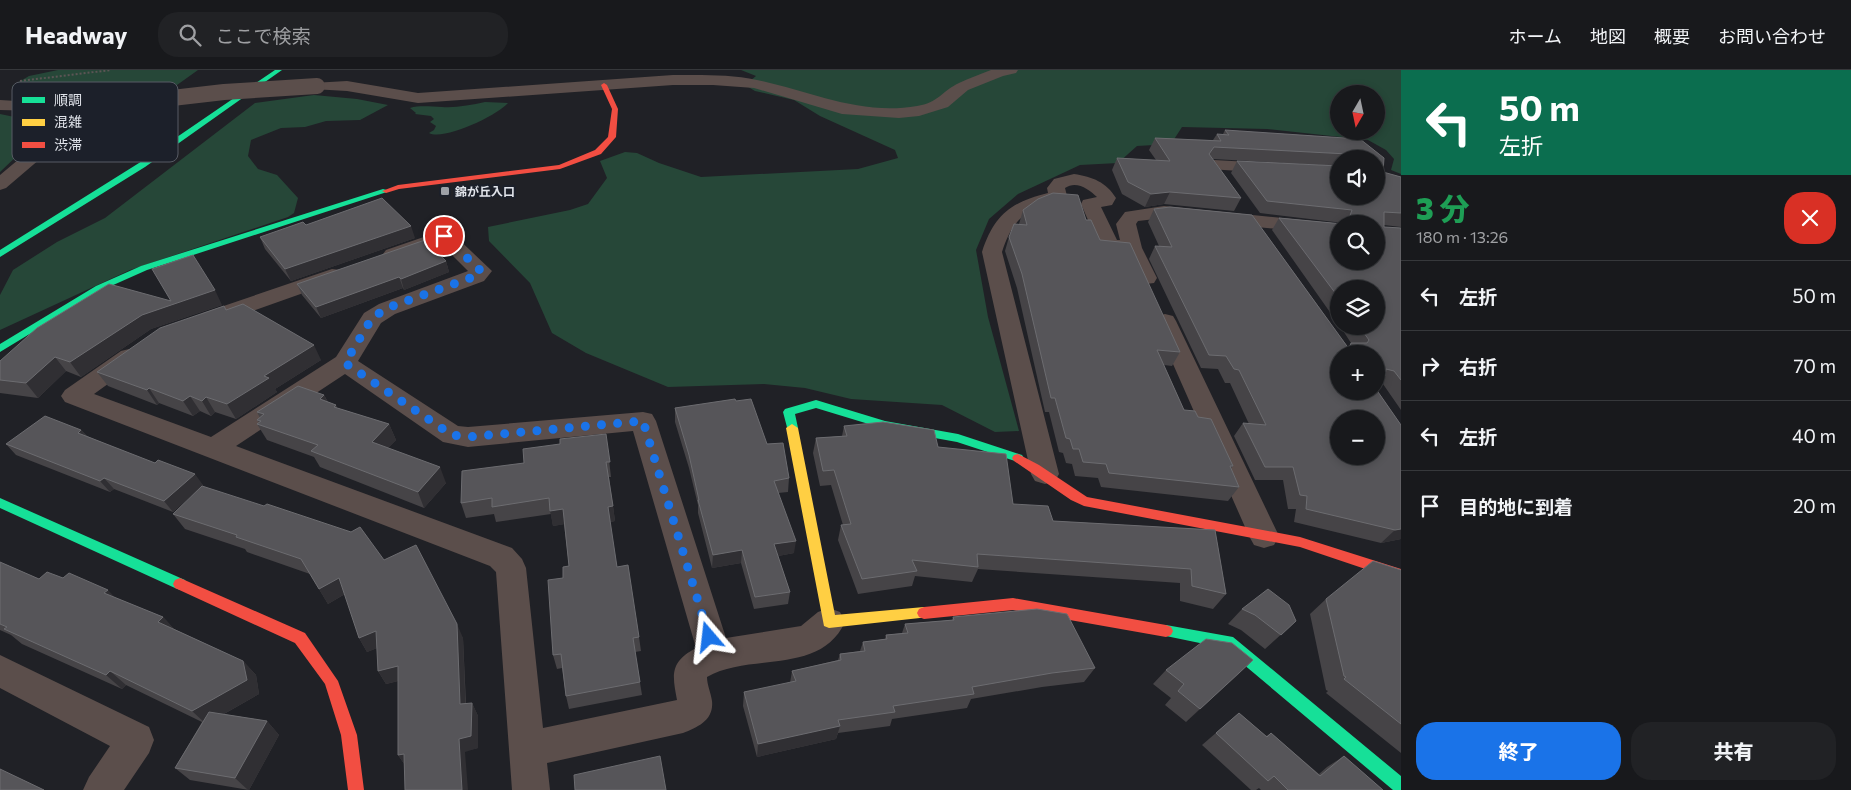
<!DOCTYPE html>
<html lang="ja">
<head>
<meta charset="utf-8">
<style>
	body { margin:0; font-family:Commissioner,"Noto Sans JP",sans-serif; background:#212225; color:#f1f3f6; height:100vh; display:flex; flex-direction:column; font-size:19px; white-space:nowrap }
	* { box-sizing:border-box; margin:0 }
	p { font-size:16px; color:#9fa0a3 }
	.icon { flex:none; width:28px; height:28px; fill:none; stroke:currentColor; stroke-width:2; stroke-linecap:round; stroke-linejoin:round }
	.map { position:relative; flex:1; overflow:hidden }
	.sheet { display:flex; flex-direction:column; background:#18191c; width:450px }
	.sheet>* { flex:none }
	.hud { background:#0b6e4f; color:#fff; overflow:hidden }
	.needle { width:32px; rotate:189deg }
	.tools { position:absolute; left:1330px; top:15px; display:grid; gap:10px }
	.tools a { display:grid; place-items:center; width:55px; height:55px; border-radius:50%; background:#18191c; box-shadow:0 2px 8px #0003,0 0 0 1px #36383b; font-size:25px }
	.pin { position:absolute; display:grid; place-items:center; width:42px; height:42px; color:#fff; margin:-21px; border:2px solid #fff; border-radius:50%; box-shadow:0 1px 5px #0007 }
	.me { position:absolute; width:55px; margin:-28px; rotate:343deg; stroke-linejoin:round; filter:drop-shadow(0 0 4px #0008) }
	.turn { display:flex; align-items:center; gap:18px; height:105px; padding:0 15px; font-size:22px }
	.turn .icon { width:65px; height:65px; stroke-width:2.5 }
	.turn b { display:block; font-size:35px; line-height:42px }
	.round { display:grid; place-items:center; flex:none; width:52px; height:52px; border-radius:20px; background:#212225 }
	.headline { display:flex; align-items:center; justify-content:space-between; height:85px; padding:0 15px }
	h1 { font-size:30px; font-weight:800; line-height:38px; color:#1e9e55 }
	.button { display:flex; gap:10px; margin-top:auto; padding:10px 15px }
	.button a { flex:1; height:58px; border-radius:20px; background:#1a73e8; color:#fff; font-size:20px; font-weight:800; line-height:58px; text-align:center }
	.button a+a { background:#212225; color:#f1f3f6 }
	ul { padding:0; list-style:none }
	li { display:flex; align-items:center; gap:15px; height:70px; padding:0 15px; border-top:1px solid #36383b }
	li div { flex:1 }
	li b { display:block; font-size:19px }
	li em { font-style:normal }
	header { display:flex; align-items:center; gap:30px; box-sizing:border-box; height:70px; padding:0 25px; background:#18191c; border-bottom:1px solid #36383b }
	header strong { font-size:24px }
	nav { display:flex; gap:28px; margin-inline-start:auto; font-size:18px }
	.search { width:350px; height:45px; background:#212225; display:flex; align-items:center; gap:12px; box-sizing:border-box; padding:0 18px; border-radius:20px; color:#9fa0a3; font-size:19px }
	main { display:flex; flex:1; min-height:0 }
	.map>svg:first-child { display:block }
</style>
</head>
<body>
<header>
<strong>Headway</strong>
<div class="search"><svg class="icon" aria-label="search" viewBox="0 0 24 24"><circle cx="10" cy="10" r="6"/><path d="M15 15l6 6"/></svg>ここで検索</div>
<nav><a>ホーム</a><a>地図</a><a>概要</a><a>お問い合わせ</a></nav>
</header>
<main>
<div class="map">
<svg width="1401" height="720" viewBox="0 0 1401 720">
	<rect width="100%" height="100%" fill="#202126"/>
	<path fill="#264738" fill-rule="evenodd" d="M58 0H198L177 15 154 23 107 29 34 30 14 21 12 16 29 6Z
		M741 0H1401V104L1391 100 1394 89 1386 80 1368 70 1267 59 1182 57 1171 74 1137 76 1118 93 1080 95 1018 124 989 149 976 180 988 247 1019 361 995 362 942 335 851 329 805 318 764 314 668 317 586 283 552 263 530 213 489 171 488 157 570 140 588 134 607 108 600 91 625 82 637 83 659 93 701 107 858 99 898 88 895 80 820 46 794 30 755 21 745 15 756 6ZM1339 24H1376V61H1339Z
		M314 25 357 29 388 35 360 50 326 51 305 57 281 58 251 70 248 86 258 99 277 105 298 128 294 143 288 147 130 200 0 260V225L13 200 57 172 105 148 255 33Z
		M485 32 508 33C498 45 444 71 429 63L434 60 436 56 430 52 434 49 431 46 415 44 416 43 410 38C421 35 431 37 442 37 456 38 471 35 485 32Z
		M0 44 44 53 45 59 0 102Z"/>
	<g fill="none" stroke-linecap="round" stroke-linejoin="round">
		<path stroke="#5c5555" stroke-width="2" stroke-dasharray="2 2" stroke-linecap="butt" d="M20 11 111 0"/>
		<path fill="#5b4e4b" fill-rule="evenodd" d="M991 0H1018L1016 3 1003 6 968 20 948 37 919 46 899 48 842 44 754 18 713 15H673L418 33 347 21 312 19 309 16 312 13 347 11 418 23 673 5C701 5 729 4 757 10 810 21 860 46 917 36 938 33 942 21 959 13 969 8 981 4 991 0Z
			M0 30 49 33 97 32 103 34 105 37 103 40 95 42 6 118 0 120V105L75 42 0 40Z
			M1214 90 1339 97V107L1208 99 1205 95 1208 91Z
			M1074 104C1093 107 1106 112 1116 128L1112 135 1101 137 1117 170H1120L1116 154 1125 142 1164 136 1342 154H1339V165L1164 148 1138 151 1136 154 1142 178 1157 208 1154 213 1146 214 1138 213 1124 183 1102 179 1099 175 1081 134 1083 130 1097 127C1089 119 1076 110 1065 118L1067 126C1063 132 1057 132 1050 134 1021 142 1011 154 1002 182L1059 404 1055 411 1045 414 1035 411 1031 404 982 182C994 145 1011 132 1048 123L1047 118 1054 109Z
			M444 160 451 162 492 201 484 211 395 244 381 253 358 291 458 356 468 357 643 342 652 344 656 351 726 568 801 556 818 542 829 538 840 542 845 552C820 606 750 582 707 607 707 615 711 623 712 631 714 650 698 657 683 663L547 693 550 720H512L496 502 490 496 65 332 61 326 65 320 121 281 129 279 137 281 141 287 137 293 94 324 211 367 336 287 364 243 379 234 468 201 441 174 393 190 386 188 383 184 386 180ZM345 304 443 372 468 377 633 361 696 578C670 592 672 604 677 630L543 658 526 498 522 489 512 478 236 376Z
			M332 199 340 200 343 205 340 210 219 253 211 255 203 253 200 248 203 243Z
			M1165 244 1173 246 1176 251 1279 466 1274 475 1264 478 1254 475 1249 466 1154 251 1157 246Z
			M0 585 149 657 154 670 149 683 124 720H83L89 707 110 676 0 618Z"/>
		<path fill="#16e098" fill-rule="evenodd" d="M275 0H282L145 97 0 187V180L139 93Z
			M383 119 390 121 147 200 102 220 0 282V274L96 216 141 196Z
			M816 330 885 351 958 364 1022 385 1024 388 1022 391 1018 392 957 372 885 359 816 338 795 344 798 358 792 362 788 361 783 342 785 339Z
			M0 428 185 510 187 514 185 518 180 520 175 518 0 438Z
			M1166 555 1233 567 1401 706V720H1393L1224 578 1161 565 1159 561 1161 557Z"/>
		<path fill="#ffcf43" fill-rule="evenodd" d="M792 354 798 358 835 545 924 537 929 539 931 543 929 547 829 558 824 556 786 358Z"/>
		<path fill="#f24e42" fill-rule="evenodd" d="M604 13 607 15 618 39 616 67 601 84 560 99 399 119 386 123 382 121 398 115 559 95 595 80 608 67 612 39 601 15Z
			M1018 384 1039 395 1087 427 1300 467 1401 499V511L1300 477 1084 436 1071 430 1014 391 1012 388 1014 385Z
			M180 508 305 563 338 611 357 665 364 720H348L341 665 325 614 295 573 175 518 173 514 175 510Z
			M1013 528 1166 555 1171 557 1173 561 1171 565 1166 567 1013 540 924 549 919 547 917 543 919 539 924 537Z"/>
		<path stroke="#5b4e4b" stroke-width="16" d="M103 36 224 22 317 16"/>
	</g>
	<path fill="#464447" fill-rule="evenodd" d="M1225 60 1360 69 1384 88 1383 102 1401 107V157L1384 155V157L1401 158V340L1383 314 1379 313 1376 317V284H1339V321H1376V319L1401 355V469L1381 473 1294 452 1296 439H1288L1283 410H1255L1234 366 1243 353 1249 354 1230 313H1225L1218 299 1201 298 1149 189 1155 176H1159L1148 152 1154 139 1170 137 1252 145 1348 277 1351 273 1340 256H1376V219H1339V255L1272 160 1279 148 1343 154V153L1260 143 1231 103 1237 91 1339 96V126H1376V89H1339V96L1213 89 1241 128 1234 141 1164 134 1145 137 1122 124 1112 100 1117 88 1156 90 1149 80 1155 68 1213 70 1217 64H1223ZM1339 154H1376V191H1339ZM1339 349H1376V386H1339Z
		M1023 140 1086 150 1100 170 1180 282 1172 296 1164 295 1184 340 1198 347 1233 396 1231 399 1239 417 1228 431 1101 417 1098 408 1075 406 1072 394 1066 393 1063 383 1059 382 1049 342H1045L1017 218 1005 181 1009 167 1019 154Z
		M260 167 415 168 291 211 265 179Z
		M446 191 449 202 404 220 403 218 321 248 302 225 297 214Z
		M171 231 222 235 151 259 81 307 66 301 38 328 0 323V291Z
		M226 240 321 290 275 319 277 322 236 349 215 342 211 346 200 341 193 346 159 333 157 335 108 316 97 302Z
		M324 325 328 332 336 335 337 338 389 354 396 370 388 378 446 413 424 438 320 397 314 387 267 370 257 354 259 353 257 350 260 348 257 342Z
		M736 331 767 374 789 408 788 422 778 423 794 483 778 486 790 522 788 534 754 539 741 493 712 498 698 443V435L689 398 675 352V338Z
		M844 356 938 377 1013 434 1053 451 1215 460 1226 524 1213 539 1180 531V513L978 499 972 512 915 506 912 516 858 524 838 470 841 455H843L831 415 820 416 813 383 816 368 842 366Z
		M81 360 87 366 203 415 173 442 114 419 110 422 16 385 6 374Z
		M606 364 611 407H609L615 451 610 452 617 497 639 567 641 581 635 582 642 625 569 639 566 626 562 598 557 599 553 585 563 508 569 496 564 454 553 456 551 444 496 452 494 444 466 448 461 433 524 393 560 374Z
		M173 444 384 490 463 568 466 634 472 633 478 646V678L405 695 398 685V611L386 614 378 601 377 578 367 582 359 568 345 524 328 534 310 504 247 482 245 479 185 459Z
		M0 492 39 509 63 508 116 528 163 547 174 559 243 591 256 605 259 624 224 644 267 651 279 665 249 720 190 710 175 698 202 652 126 615 122 619 22 574 11 565 0 560Z
		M1401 500V683L1326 623 1328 621 1326 620 1310 544 1326 529Z
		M1242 539 1296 551 1265 579 1241 560 1228 554Z
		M953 547 1095 598 1084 612 1042 617 971 629 967 638 892 649 890 656 838 663 836 669 757 687 743 636 744 622 790 613 792 601 838 590 840 584 860 581 863 572 885 569 886 565 902 563 905 554 952 550Z
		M1253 590 1186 652 1165 635 1171 628 1153 614 1166 600Z
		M1239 643 1266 666 1271 663 1319 704 1327 697 1344 686 1383 720H1261L1259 718 1256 720H1251L1202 675Z"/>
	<path fill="#302f33" d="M1170 122 1164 134 1145 137 1151 124Z
		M411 156 415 168 291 211 285 199Z
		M446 191 449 202 404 220 401 209Z
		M399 207 403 218 321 248 316 237Z
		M215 220 222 235 151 259 81 307 70 292 142 245Z
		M314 275 321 290 275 319 277 322 236 349 227 334 264 306Z
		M55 287 66 301 38 328 26 313Z
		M149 318 159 333 157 335 147 320Z
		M324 325 332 341 320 329Z
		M190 326 200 341 193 346 183 331Z
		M206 327 215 342 211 346 202 331Z
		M389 354 396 370 379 388 372 372Z
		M81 360 90 371 78 363Z
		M440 397 446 413 424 438 418 422Z
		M195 404 203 415 173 442 164 431Z
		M104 408 114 419 110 422 100 411Z
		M613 436 615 451 610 452 608 437Z
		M563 439 566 454 553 456 550 441Z
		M1401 459V469L1381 473 1395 460Z
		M796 471 794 483 773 487 774 474Z
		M742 480 741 493 712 498 713 485Z
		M339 508 348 522 328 534 319 519Z
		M108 520 122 535 104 523Z
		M163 547 177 562 158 552Z
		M457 554 463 568 466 648 460 634Z
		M376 561 385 575 367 582 359 568Z
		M1253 590 1238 605 1186 652 1200 639Z
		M243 591 256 605 259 624 206 654 192 641Z
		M398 596 406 609 386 614 378 601Z
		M110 601 126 615 122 619 106 605Z
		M472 633 478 646V678L465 682 468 720H462L459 669Z
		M267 651 279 665 249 720H248L235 708Z
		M840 656 836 669 757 687 758 674Z
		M404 684 407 698 398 685Z"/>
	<path fill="#565559" stroke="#6c6c70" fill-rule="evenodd" d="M1225 60 1360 69 1384 88 1383 102 1401 107V143L1384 142V157L1401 158V310L1394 301 1386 299 1385 306H1376V284H1339V321H1376V319L1401 355V459L1395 460 1306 439 1307 426 1300 425 1293 397H1265L1243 353 1266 355 1239 300 1234 299 1226 286 1209 285 1155 176 1172 177 1154 139 1170 137 1252 145 1349 279 1351 273H1367L1369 270 1359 256H1376V219H1339V228L1279 148 1343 154H1339V191H1376V154H1347L1352 140 1267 131 1237 91 1339 96V126H1376V89H1348V84L1214 77 1209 84 1241 128 1170 122 1151 124 1128 112 1117 88 1170 91 1155 68 1221 71 1217 64 1229 65ZM1339 349H1376V386H1339Z
		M1053 123 1078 125 1086 150H1091L1100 170 1130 173 1180 282 1157 280 1184 340 1195 341 1198 347 1211 349 1233 396H1230L1239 417 1109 403 1106 394 1083 392 1079 379H1073L1070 369 1066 368 1055 328H1051L1022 204 1009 167 1014 154 1027 155 1023 140 1038 129Z
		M382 128 411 156 285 199 260 167 303 152 306 155Z
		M425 170 446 191 401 209 399 207 316 237 297 214Z
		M193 185 215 220 142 245 70 292 55 287 26 313 0 310V291L37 258 109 214 171 231 152 199Z
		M243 234 314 275 264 306 269 308 227 334 206 327 202 331 190 326 183 331 149 318 147 320 97 302 160 258 224 236 226 240Z
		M298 316 324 325 320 329 336 335 334 337 389 354 372 372 440 397 418 422 311 381 318 375 257 354 261 351 257 350 264 344 257 342Z
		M735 329 736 331 751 329 767 374 783 373 789 408 774 411 796 471 774 474 790 522 755 527 742 480 713 485 698 430H699L689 385 675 338Z
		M45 346 81 360 78 363 155 393 158 390 195 404 164 431 104 408 100 411 6 374Z
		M883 352 934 360 938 377 1006 384 1013 434 1048 436 1053 451 1215 460 1226 524 1192 516 1191 499 977 484 978 497 912 490 917 501 862 509 841 455 851 454 834 400 823 401 816 368 847 366 844 356Z
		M606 364 610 392H606L613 436 608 437 617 497 628 495 639 567 633 568 640 612 566 626 561 584 553 585 548 510 563 508V497L569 496 563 439 550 441 549 428 492 437V428L461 433 462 401 524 393 523 379 560 374V369Z
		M202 416 264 436 267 434 351 462 360 457 384 490 416 475 457 554 460 634 472 633 471 666 459 669 462 720H405L404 684 398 685V596L378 601 376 561 359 568 339 508 319 519 301 489 236 467 237 465 173 444Z
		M1373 491 1401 500V654L1344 609 1346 607 1344 606 1326 529Z
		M0 492 39 509 47 502 63 508 69 503 108 520 104 523 163 547 158 552 243 591 247 610 192 641 110 601 106 605 4 559 7 557 0 554Z
		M1268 519 1289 535 1296 551 1281 565 1255 545 1242 539Z
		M1037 539 1067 544 1095 598 1052 603 972 617 974 624 893 636 895 642 838 650 840 656 758 674 744 622 796 611 792 601 841 590 840 584 865 581 863 572 887 569 886 565 908 563 905 554 954 550 953 547Z
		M1206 569 1232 573 1253 590 1200 639 1178 621 1184 614 1166 600Z
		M209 642 267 651 235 708 175 698Z
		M1239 643 1267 667 1271 663 1320 706 1344 686 1383 720H1288L1274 706 1268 711 1216 663Z
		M660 686 666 720H575L574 705Z
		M0 699 44 720H0Z"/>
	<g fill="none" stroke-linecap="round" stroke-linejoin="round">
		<path stroke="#1a73e8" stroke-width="9" stroke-dasharray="0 16.2" d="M444 166 481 201 476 206 387 238 372 248 345 293 452 365 468 367 643 351 709 567"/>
	</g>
	<rect fill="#9da0a6" stroke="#1c202a" stroke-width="2" x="440" y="116" width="10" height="10" rx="2.5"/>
	<g text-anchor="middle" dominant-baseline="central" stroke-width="4.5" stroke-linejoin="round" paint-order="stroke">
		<g font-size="12" font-weight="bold" fill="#e1e4eb" stroke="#1c202a" text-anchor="start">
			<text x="455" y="121">錦が丘入口</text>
		</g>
	</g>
	<rect x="12" y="12" width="166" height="80" rx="8" fill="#1c202a" stroke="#575b64" stroke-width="1"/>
	<rect x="22" y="27" width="23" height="6" fill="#16e098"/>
	<rect x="22" y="49" width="23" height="7" fill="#ffcf43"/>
	<rect x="22" y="72" width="23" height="6" fill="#f24e42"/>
	<g font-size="14" fill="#e1e4eb">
		<text x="54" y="35">順調</text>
		<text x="54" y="57">混雑</text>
		<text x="54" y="80">渋滞</text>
	</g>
</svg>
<div class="tools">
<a><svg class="needle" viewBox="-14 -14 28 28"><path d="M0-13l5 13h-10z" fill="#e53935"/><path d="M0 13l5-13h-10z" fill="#9fa0a3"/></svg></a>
<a><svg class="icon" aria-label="sound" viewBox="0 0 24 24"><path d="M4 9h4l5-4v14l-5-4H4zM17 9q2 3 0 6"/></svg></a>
<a><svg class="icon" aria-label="search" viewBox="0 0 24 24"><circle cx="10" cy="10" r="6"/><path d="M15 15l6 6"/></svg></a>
<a><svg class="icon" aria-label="layers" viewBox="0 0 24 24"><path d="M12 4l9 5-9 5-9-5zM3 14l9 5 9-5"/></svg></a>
<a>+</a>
<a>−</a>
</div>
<div class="pin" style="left:444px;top:166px;background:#d93025"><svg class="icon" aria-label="arrive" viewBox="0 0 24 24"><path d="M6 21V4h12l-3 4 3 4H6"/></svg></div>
<svg class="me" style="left:709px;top:567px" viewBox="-20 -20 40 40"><path d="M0-17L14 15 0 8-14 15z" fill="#1a73e8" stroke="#fff" stroke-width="4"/></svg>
</div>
<section class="sheet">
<div class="hud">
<div class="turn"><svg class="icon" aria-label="left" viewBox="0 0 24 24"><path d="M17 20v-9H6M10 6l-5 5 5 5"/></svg><div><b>50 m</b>左折</div></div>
</div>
<div class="headline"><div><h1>3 分</h1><p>180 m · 13:26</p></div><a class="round" style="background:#d93025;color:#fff"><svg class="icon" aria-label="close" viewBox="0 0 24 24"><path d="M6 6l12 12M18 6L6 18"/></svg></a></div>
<ul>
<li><svg class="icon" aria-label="left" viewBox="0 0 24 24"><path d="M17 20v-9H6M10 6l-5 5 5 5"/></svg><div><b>左折</b></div><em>50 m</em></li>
<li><svg class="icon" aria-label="right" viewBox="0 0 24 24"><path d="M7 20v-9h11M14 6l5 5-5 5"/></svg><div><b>右折</b></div><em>70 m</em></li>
<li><svg class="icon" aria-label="left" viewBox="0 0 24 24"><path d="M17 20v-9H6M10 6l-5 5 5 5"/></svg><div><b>左折</b></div><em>40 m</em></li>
<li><svg class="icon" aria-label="arrive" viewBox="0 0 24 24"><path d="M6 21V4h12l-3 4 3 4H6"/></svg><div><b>目的地に到着</b></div><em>20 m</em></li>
</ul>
<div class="button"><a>終了</a><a>共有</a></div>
</section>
</main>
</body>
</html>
